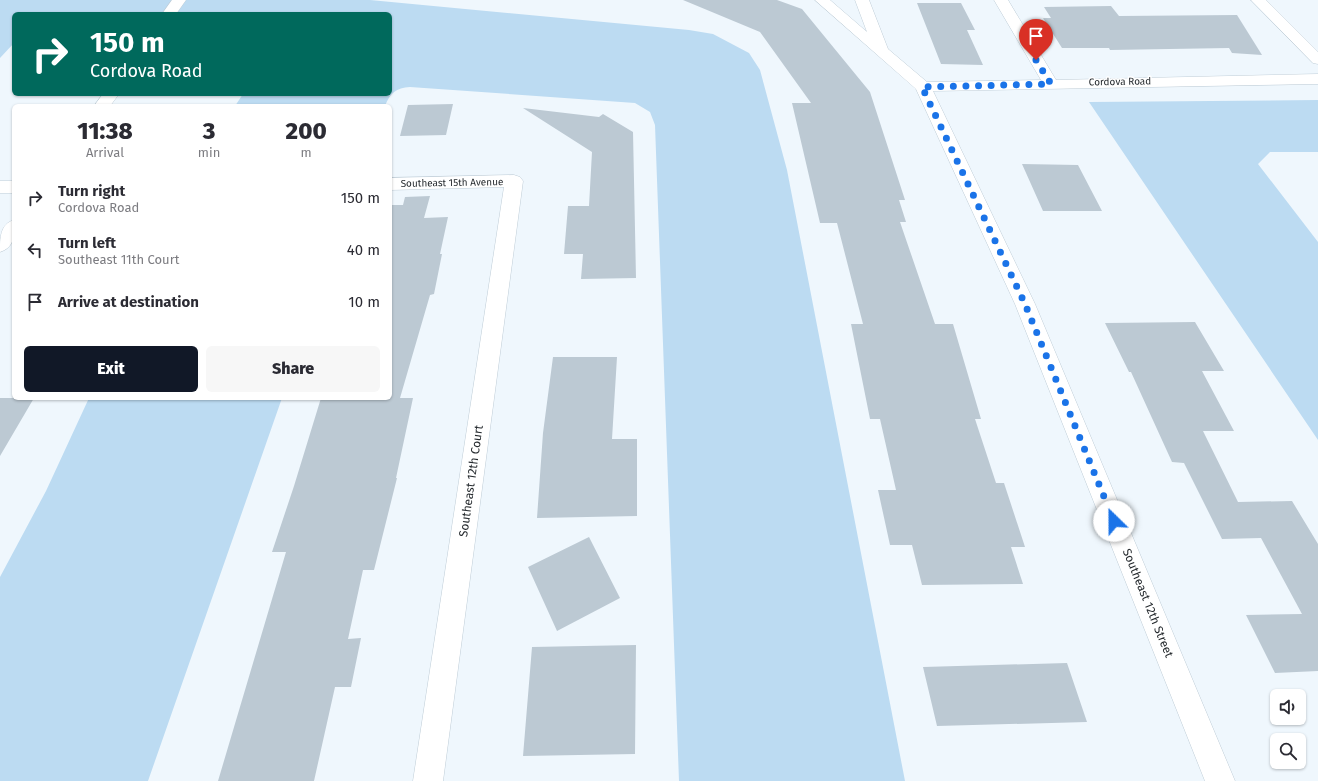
<!DOCTYPE html>
<html lang="en">
<head>
<meta charset="utf-8">
<style>
	body { margin:0; font-family:"Fira Sans",sans-serif; background:#f7f7f7; color:#2b2b33; height:100vh; display:flex; flex-direction:column; font-size:15px; white-space:nowrap }
	* { box-sizing:border-box; margin:0 }
	p { font-size:13px; color:#7c7c81 }
	.icon { flex:none; width:22px; height:22px; fill:none; stroke:currentColor; stroke-width:2; stroke-linecap:round; stroke-linejoin:round }
	.map { position:relative; flex:1; overflow:hidden }
	.drawer { position:absolute; left:12px; top:104px; width:380px; height:296px; display:flex; flex-direction:column; background:#fff; border-radius:6px; box-shadow:0 1px 3px #0004 }
	.drawer>* { flex:none }
	.hud { position:absolute; left:12px; top:12px; width:380px; height:84px; border-radius:6px; box-shadow:0 1px 3px #0004; background:#00695c; color:#fff; overflow:hidden }
	.controls { position:absolute; left:1270px; top:689px; display:grid; gap:8px }
	.controls a { display:grid; place-items:center; width:36px; height:36px; border-radius:6px; background:#fff; box-shadow:0 1px 3px #0004; font-size:20px }
	.pin { position:absolute; display:grid; place-items:center; width:34px; height:34px; color:#fff; margin:-41px -17px; border-radius:50% 50% 50% 0; rotate:-45deg; box-shadow:0 0 4px #0007 }
	.pin .icon { rotate:45deg }
	.me { position:absolute; width:44px; margin:-22px; rotate:337deg; stroke-linejoin:round; filter:drop-shadow(0 0 3px #0008) }
	.turn { display:flex; align-items:center; gap:14px; height:84px; padding:0 12px; font-size:18px }
	.turn .icon { width:52px; height:52px; stroke-width:2.5 }
	.turn b { display:block; font-size:28px; line-height:34px }
	.eta { display:flex; justify-content:space-evenly; align-items:center; height:68px; text-align:center }
	.eta b { font-size:24px; font-weight:800; line-height:28px }
	.primary-button { display:flex; gap:8px; margin-top:auto; padding:8px 12px }
	.primary-button a { flex:1; height:46px; border-radius:6px; background:#111827; color:#fff; font-size:16px; font-weight:800; line-height:46px; text-align:center }
	.primary-button a+a { background:#f7f7f7; color:#2b2b33 }
	ul { padding:0; list-style:none }
	li { display:flex; align-items:center; gap:12px; height:52px; padding:0 12px }
	li div { flex:1 }
	li b { display:block; font-size:15px }
	li em { font-style:normal }
	.map>svg:first-child { display:block }
</style>
</head>
<body>
<div class="map">
<svg width="1318" height="781" viewBox="0 0 1318 781">
	<rect width="100%" height="100%" fill="#eff7fd"/>
	<path fill="#bcdbf2" d="M0 0H370L689 30 713 34 749 53 760 70 787 170 905 781H679L655 125 650 112 635 103 410 87C396 88 390 93 385 106H235L243 94H390V14H14V43L0 58Z
		M1318 100V152H1270L1258 164 1318 242V440L1089 102Z
		M89 398H282L148 781H0V577L46 491Z"/>
	<path fill="#bcc9d3" d="M683 0H777L802 9 870 92 905 200H899L906 222H900L935 324H953L981 419H975L996 483H1004L1025 547H1011L1023 584 922 585 912 545H890L878 490H896L880 419H870L851 324H863L837 223H820L792 103H811L760 32Z
		M917 3H961L975 30H967L983 65 941 64Z
		M1111 6 1119 16 1237 15 1262 55 1232 53 1229 48 1110 50 1109 48H1062L1043 18H1051L1044 7Z
		M453 104 446 135 400 136 408 105Z
		M523 108 599 117 603 114 633 132 636 278 581 279 583 254H564L568 206H589L592 152Z
		M1022 164 1078 165 1102 211H1043Z
		M430 196 424 218 448 217 440 254H442L434 294 430 295 400 398H413L396 478H397L374 570H363L348 639 361 638 351 687H335L314 781H218L286 552H272L294 486 321 398H390V205H403L405 197Z
		M1195 322 1224 371H1202L1234 431H1203L1238 502 1292 501 1318 544V671L1275 673 1246 615 1302 614 1261 538 1222 539 1184 463 1172 462 1131 372H1129L1105 323Z
		M553 357H617L612 439H637V516L537 518 543 433Z
		M0 398H34L0 456Z
		M589 537 620 598 557 631 528 567Z
		M636 645 635 754 523 756 532 647Z
		M1067 663 1087 722 937 726 923 667Z"/>
	<g fill="none" stroke-linecap="round" stroke-linejoin="round">
		<defs>
			<path id="minor" d="M172 0H186L176 14H162Z
				M815 0H830L867 32 855 0H869L888 49 927 82 1041 80 994 0H1008L1056 80 1318 74V84L933 91 1035 304 1235 781H1205L1015 304 916 89Z
				M1251 0H1266L1318 52V64L1313 63Z
				M103 94H119L110 106H94Z
				M514 175 520 177 523 181 443 781H413L504 187 390 190V178Z
				M0 181H14V193H0Z
				M14 220C14 233 16 247 0 252 0 238 0 224 14 220Z"/>
		</defs>
		<use href="#minor" stroke="#bfcdd7" stroke-width="1"/>
		<use href="#minor" fill="#fff" fill-rule="evenodd"/>
	</g>
	<g fill="none" stroke-linecap="round" stroke-linejoin="round">
		<path stroke="#1a73e8" stroke-width="7" stroke-dasharray="0 12.6" d="M1036 60 1051 84 922 87 1025 304 1114 521"/>
	</g>
	<g text-anchor="middle" dominant-baseline="central" stroke-width="3" stroke-linejoin="round" paint-order="stroke">
		<g font-size="10" fill="#262b2f" stroke="#fff">
			<text transform="translate(1120 82) rotate(-1)">Cordova Road</text>
			<text transform="translate(452 183) rotate(-1)">Southeast 15th Avenue</text>
		</g>
		<g font-size="12" fill="#262b2f" stroke="#fff">
			<text transform="translate(471 481) rotate(-82)">Southeast 12th Court</text>
			<text transform="translate(1148 603) rotate(68)">Southeast 12th Street</text>
		</g>
	</g>
</svg>
<div class="controls">
<a><svg class="icon" aria-label="sound" viewBox="0 0 24 24"><path d="M4 9h4l5-4v14l-5-4H4zM17 9q2 3 0 6"/></svg></a>
<a><svg class="icon" aria-label="search" viewBox="0 0 24 24"><circle cx="10" cy="10" r="6"/><path d="M15 15l6 6"/></svg></a>
</div>
<div class="pin" style="left:1036px;top:60px;background:#d93025"><svg class="icon" aria-label="arrive" viewBox="0 0 24 24"><path d="M6 21V4h12l-3 4 3 4H6"/></svg></div>
<svg class="me" style="left:1114px;top:521px" viewBox="-20 -20 40 40"><circle r="19" fill="#fff"/><path d="M0-13L10 11 0 6-10 11z" fill="#1a73e8"/></svg>
<div class="hud">
<div class="turn"><svg class="icon" aria-label="right" viewBox="0 0 24 24"><path d="M7 20v-9h11M14 6l5 5-5 5"/></svg><div><b>150 m</b>Cordova Road</div></div>
</div>
<section class="drawer">
<div class="eta">
<div><b>11:38</b><p>Arrival</p></div>
<div><b>3</b><p>min</p></div>
<div><b>200</b><p>m</p></div>
</div>
<ul>
<li><svg class="icon" aria-label="right" viewBox="0 0 24 24"><path d="M7 20v-9h11M14 6l5 5-5 5"/></svg><div><b>Turn right</b><p>Cordova Road</p></div><em>150 m</em></li>
<li><svg class="icon" aria-label="left" viewBox="0 0 24 24"><path d="M17 20v-9H6M10 6l-5 5 5 5"/></svg><div><b>Turn left</b><p>Southeast 11th Court</p></div><em>40 m</em></li>
<li><svg class="icon" aria-label="arrive" viewBox="0 0 24 24"><path d="M6 21V4h12l-3 4 3 4H6"/></svg><div><b>Arrive at destination</b></div><em>10 m</em></li>
</ul>
<div class="primary-button"><a>Exit</a><a>Share</a></div>
</section>
</div>
</body>
</html>
